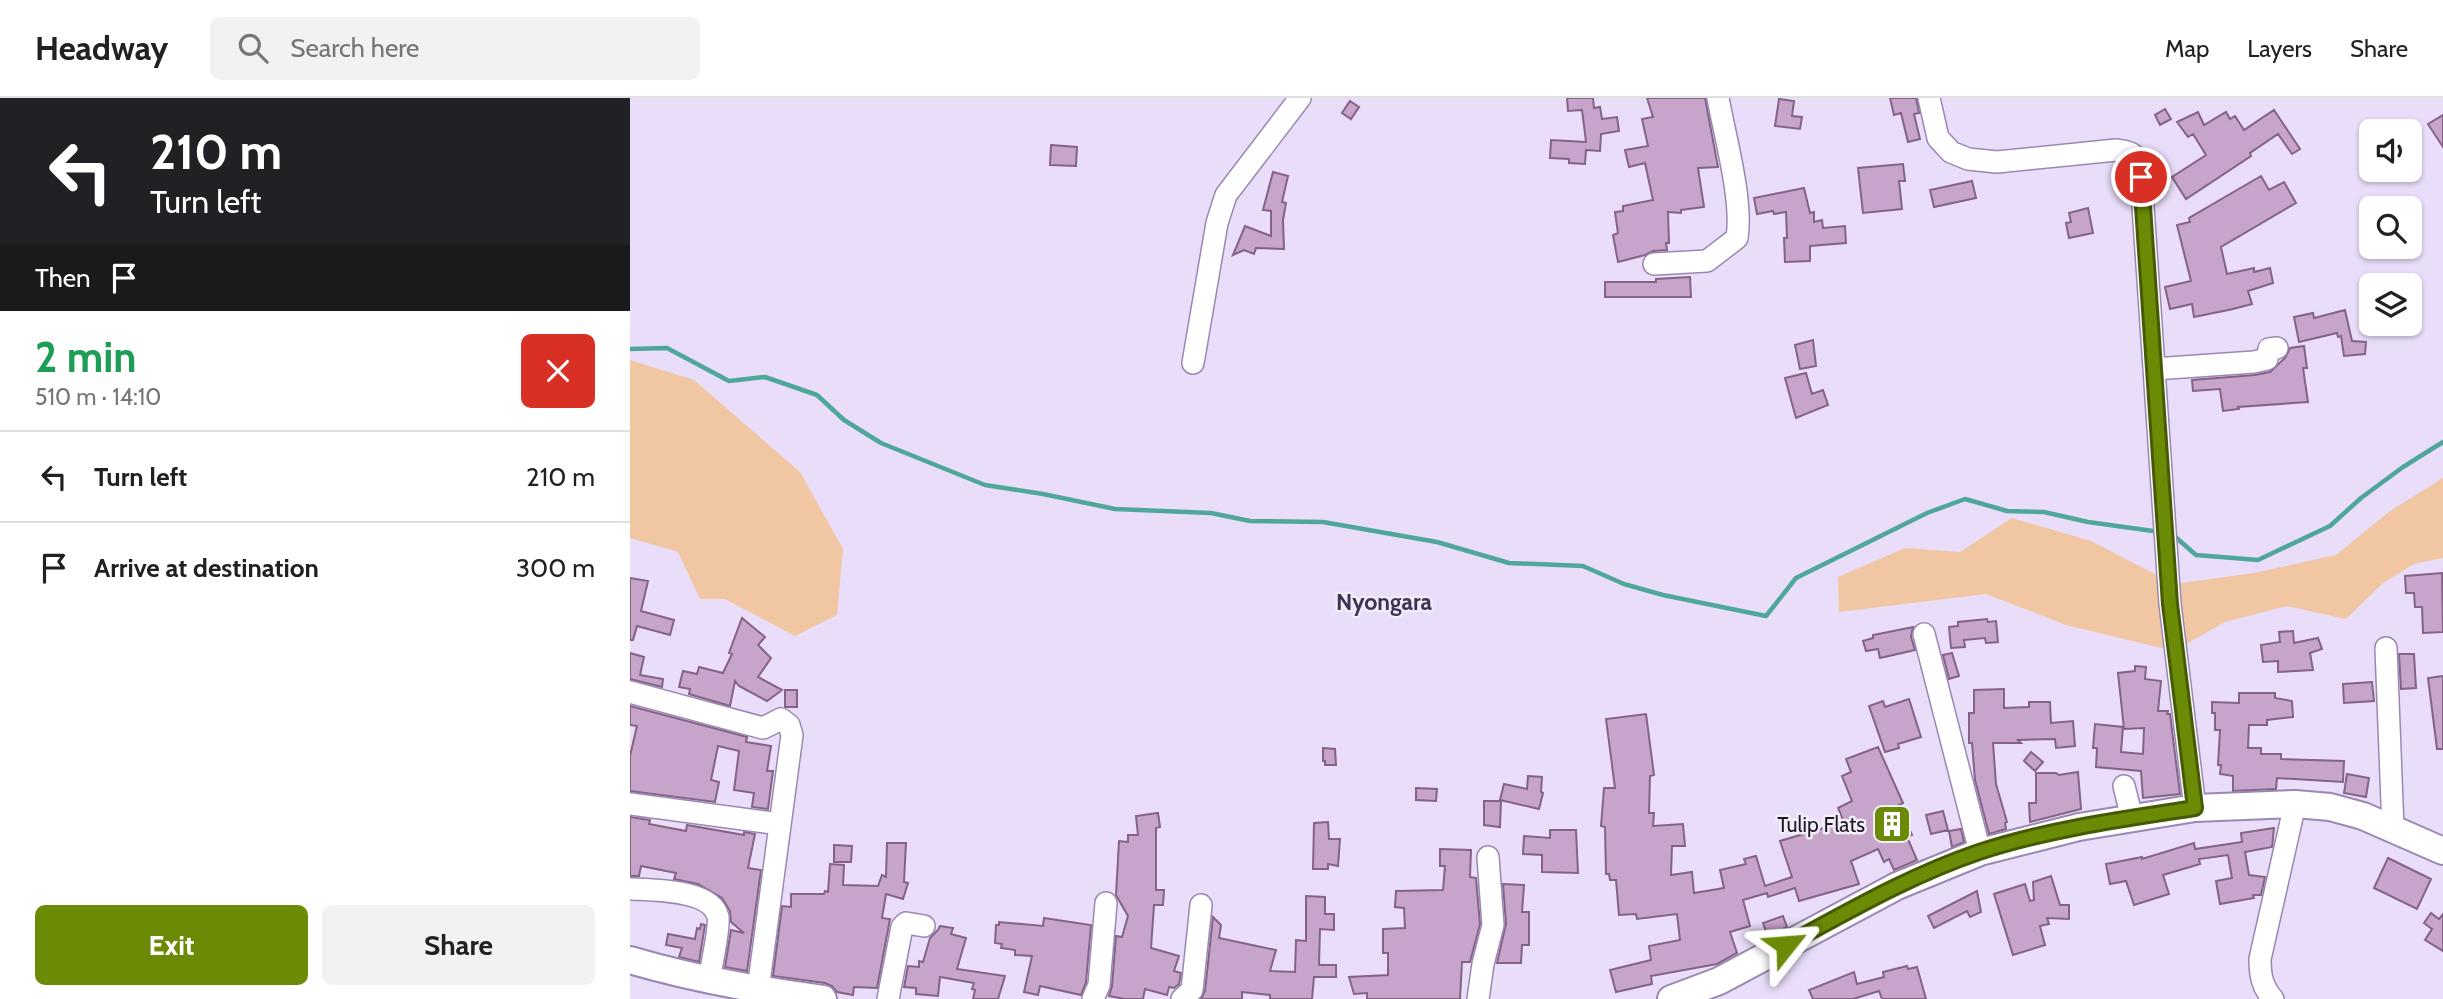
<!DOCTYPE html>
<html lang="en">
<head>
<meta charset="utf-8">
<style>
	body { margin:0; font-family:Cabin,sans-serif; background:#f2f2f2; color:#202124; height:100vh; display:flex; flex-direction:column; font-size:26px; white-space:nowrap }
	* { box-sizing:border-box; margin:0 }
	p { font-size:23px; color:#757577 }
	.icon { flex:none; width:38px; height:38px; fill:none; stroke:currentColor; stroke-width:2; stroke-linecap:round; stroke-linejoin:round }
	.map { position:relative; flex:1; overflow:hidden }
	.drawer { display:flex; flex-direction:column; background:#fff; width:630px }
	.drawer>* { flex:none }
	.top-card { background:#202124; color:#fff; overflow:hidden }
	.buttons { position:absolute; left:1729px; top:21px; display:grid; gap:14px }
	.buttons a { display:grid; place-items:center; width:63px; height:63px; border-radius:10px; background:#fff; box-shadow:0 2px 5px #0004; font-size:35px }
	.pin { position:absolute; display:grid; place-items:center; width:60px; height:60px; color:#fff; margin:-30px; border:4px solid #fff; border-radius:50%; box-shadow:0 2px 7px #0007 }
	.me { position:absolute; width:77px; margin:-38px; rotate:62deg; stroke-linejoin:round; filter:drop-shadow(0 0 5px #0008) }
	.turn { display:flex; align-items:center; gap:24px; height:147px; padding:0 35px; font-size:32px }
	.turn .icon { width:91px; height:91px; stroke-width:2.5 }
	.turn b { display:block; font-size:49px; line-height:60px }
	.then { display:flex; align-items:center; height:66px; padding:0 35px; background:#0003; gap:14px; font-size:26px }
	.round { display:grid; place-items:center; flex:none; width:74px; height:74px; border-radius:10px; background:#f2f2f2 }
	.headline { display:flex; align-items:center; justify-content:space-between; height:119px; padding:0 35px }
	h1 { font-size:42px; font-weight:700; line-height:52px; color:#1e9e55 }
	.action { display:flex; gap:14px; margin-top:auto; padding:14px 35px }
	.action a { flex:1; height:80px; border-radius:10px; background:#6b8a06; color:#fff; font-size:28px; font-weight:700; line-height:80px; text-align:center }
	.action a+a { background:#f2f2f2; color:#202124 }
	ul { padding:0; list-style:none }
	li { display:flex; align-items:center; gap:21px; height:91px; padding:0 35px; border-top:2px solid #e0e0e0 }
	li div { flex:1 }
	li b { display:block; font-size:26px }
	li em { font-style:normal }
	header { display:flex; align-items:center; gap:42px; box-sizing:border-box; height:98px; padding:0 35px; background:#fff; border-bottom:2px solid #e0e0e0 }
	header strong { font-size:33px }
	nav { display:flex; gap:38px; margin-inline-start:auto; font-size:24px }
	.search { width:490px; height:63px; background:#f2f2f2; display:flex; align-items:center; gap:18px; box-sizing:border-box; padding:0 24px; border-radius:10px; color:#757577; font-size:26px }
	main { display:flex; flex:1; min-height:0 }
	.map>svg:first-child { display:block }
</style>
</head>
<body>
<header>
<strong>Headway</strong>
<div class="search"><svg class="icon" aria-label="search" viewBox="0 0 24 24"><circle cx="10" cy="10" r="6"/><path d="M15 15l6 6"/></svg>Search here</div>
<nav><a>Map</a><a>Layers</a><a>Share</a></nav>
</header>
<main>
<section class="drawer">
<div class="top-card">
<div class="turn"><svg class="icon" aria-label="left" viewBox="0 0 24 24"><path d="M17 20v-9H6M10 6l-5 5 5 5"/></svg><div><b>210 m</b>Turn left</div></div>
<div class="then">Then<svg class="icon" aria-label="arrive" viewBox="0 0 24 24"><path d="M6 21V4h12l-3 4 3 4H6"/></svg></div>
</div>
<div class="headline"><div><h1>2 min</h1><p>510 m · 14:10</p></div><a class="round" style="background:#d93025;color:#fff"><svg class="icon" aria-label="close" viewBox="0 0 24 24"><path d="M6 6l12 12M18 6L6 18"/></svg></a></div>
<ul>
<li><svg class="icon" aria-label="left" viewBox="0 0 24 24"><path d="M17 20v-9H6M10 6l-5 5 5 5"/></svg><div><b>Turn left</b></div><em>210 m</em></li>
<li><svg class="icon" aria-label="arrive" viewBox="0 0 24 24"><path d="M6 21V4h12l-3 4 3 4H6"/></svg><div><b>Arrive at destination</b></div><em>300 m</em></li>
</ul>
<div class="action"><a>Exit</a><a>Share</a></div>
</section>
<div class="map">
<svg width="1813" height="901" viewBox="0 0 1813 901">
	<rect width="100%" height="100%" fill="#e9ddf9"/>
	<path fill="#f0c7a2" d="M0 262 64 282 170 374 213 451 207 517 165 538 95 501H70L48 454 0 440Z
		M1813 380V460L1784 466 1753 485 1716 521 1657 508 1595 524 1544 553 1436 527 1356 496 1209 514 1208 479 1275 450 1330 454 1382 420 1461 443 1544 486 1624 475 1706 457 1760 413Z"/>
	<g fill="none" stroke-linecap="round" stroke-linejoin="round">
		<path stroke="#4fa79b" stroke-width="4.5" d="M0 251 37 250 99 283 135 279 187 297 214 322 251 345 355 387 413 396 485 411 581 415 620 423 693 424 807 444 879 465 953 468 994 486 1033 497 1136 518 1166 480 1297 415 1335 401 1377 413 1414 414 1458 424 1523 433
			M1542 436 1566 457 1628 462 1700 428 1731 400 1773 369 1813 344"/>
	</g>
	<path fill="#c7a4ca" stroke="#846386" stroke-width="2" d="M937 0H963L964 10 970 9 972 21 987 19 989 33 971 36 970 53 956 52 955 66 939 65V61L920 60 921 42 956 44 952 12 938 13Z
		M1017 0H1075L1088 69 1068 70 1074 109 1051 112V115L1038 114 1039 145H1036L1037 152 1023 153 1015 157 988 164 983 137 988 135 985 114 993 113V108L1023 102 1015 65 999 69 995 52 1018 48 1012 21 1023 19Z
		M1260 0H1286L1289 15 1284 16 1290 41 1278 44 1271 15 1264 17Z
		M1149 1 1164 3 1162 18 1172 19 1170 31 1145 28Z
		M720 3 729 9 721 21 712 15Z
		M1535 11 1541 21 1530 27 1525 17Z
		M1644 12 1670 51 1662 56 1648 36 1620 55 1621 58 1556 101 1542 79 1576 57 1563 36 1558 39 1547 24 1568 14 1574 27 1596 14 1600 21 1605 18 1614 32Z
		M1813 17V49L1798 26Z
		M421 47 447 49 446 68 420 67Z
		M1273 66 1275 83H1269L1272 111 1233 115 1228 70Z
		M643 74 658 78 652 104 656 105 653 122 654 151 626 150 624 156 614 152 603 157 615 128 641 138V113L633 112Z
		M1631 78 1639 92 1654 84 1666 105 1591 149 1597 176 1624 170V174L1640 170 1643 185 1618 193 1622 206 1603 211 1564 219 1562 206 1540 211 1535 189 1561 183 1547 127 1560 124 1559 120Z
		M1342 83 1346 100 1304 109 1300 92Z
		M1174 90 1180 115 1184 114V124L1192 122 1193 130 1215 128 1216 145 1180 148V163L1155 164 1154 140H1157L1156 114 1144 116 1143 113 1127 116 1124 100Z
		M1458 110 1463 135 1439 140 1436 125 1441 124 1439 115Z
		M1060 179 1061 199H975V184H1026V181Z
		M1715 212 1722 243 1736 244 1735 256 1714 258 1711 238 1708 239 1707 235 1669 244 1664 219 1683 215 1684 220Z
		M1183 242 1186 268 1170 271 1165 247Z
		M1674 248 1677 270H1673L1678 304 1608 309 1609 311 1593 313 1590 291 1563 293 1562 282 1625 277 1640 274 1655 260 1660 250Z
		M1176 275 1182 296 1193 292 1198 307 1166 320 1155 280Z
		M1812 475 1813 534 1793 535 1792 509H1785L1784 495H1776L1775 478Z
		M0 480 18 483 11 513 44 522 40 537 7 528 3 542H0Z
		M112 520 135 539 128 547 141 560 128 579 152 592 137 603 109 588 105 583 100 608 59 596 60 591 49 589 53 573 67 576 69 569 93 575 102 556 99 555Z
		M1357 521 1358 524 1366 523 1368 544 1356 545 1355 540 1334 542 1335 549 1321 550 1319 529 1328 528V524Z
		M1283 529 1281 539 1285 552 1250 560 1248 551 1236 553 1233 543 1243 540V537Z
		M1663 533 1664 545 1688 540 1692 551 1680 555 1683 572 1648 574V563L1633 564 1631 547 1650 544 1649 534Z
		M0 555 14 559 10 577 33 581 32 589 0 581Z
		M1322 555 1329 578 1319 581 1313 557Z
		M1769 556H1784L1786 590 1771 591Z
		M1505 568 1516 569 1515 581 1531 583 1528 613H1538L1537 616H1540L1550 696 1513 700 1511 673 1466 669 1467 650H1463L1465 626 1493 629 1491 654 1513 656 1514 630 1494 631 1488 575 1505 573Z
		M1813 578V651H1807L1798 580Z
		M1742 584 1744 603 1714 605 1713 586Z
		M1374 591V610L1399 609V604H1420L1421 625 1443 623 1445 648 1426 650 1425 641 1388 642 1391 645H1363L1366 686 1377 724 1375 725 1376 731 1359 736 1345 682 1342 645H1339V615H1344V592Z
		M155 592H167V609H155Z
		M1609 595H1645V600L1662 603 1663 619 1637 622V627H1619L1618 650H1631V656H1651V661L1714 663 1713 684 1647 680 1646 691 1603 693V678L1590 676 1591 667H1588L1590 632H1585V615H1582V604L1609 605Z
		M1279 601 1291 639 1268 646 1269 650 1255 654 1239 608 1253 603 1255 609Z
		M0 608 117 639 116 644 141 648 137 673H143L138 711 122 709 124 695 104 692 109 653 88 648 81 682 89 684 85 704 0 693V658L7 628 0 627Z
		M1016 616 1024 677 1020 678 1019 715H1024L1023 728 1053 726 1055 748H1042L1041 777 1062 774 1064 795 1094 790 1090 772 1116 766 1114 761 1126 758 1135 788 1162 779 1150 743 1214 724 1208 710 1222 703 1212 678 1221 674 1216 661 1248 649 1273 705 1269 707 1282 737 1277 739 1287 762 1264 772 1259 761 1254 764 1248 751 1221 763 1229 786 1169 803 1165 790 1138 799 1137 795 1113 802 1120 828 1100 834 1107 855 1087 866 1021 878 1022 886 986 894 980 872 1021 862 1019 848 1050 842 1047 816 1007 821 1006 816 989 817 986 782H980L979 776H976L975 729 971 728 974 690H985L976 621Z
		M693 650 705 651 706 667H695V663H693Z
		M1401 654 1413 664 1405 673 1394 663Z
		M1448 674 1451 711 1400 724 1399 705H1406V675H1426L1429 677Z
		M1717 676 1739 680 1736 699 1714 695Z
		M898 678 912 679 911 694 913 695 909 711 870 702 874 686 897 691Z
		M786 690 807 691 806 703 786 702Z
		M854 703H871L870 729 854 727Z
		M1313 713 1318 732 1301 736 1296 717Z
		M528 715 530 729 526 730V792H534L533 807H524L521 850 549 858 544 873 551 875 549 886 544 890 539 889 537 897 515 891 513 901H495L479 898 482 888 486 838 492 839 498 818 486 797 489 743 498 744V737H508L506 718Z
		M0 719 20 722 19 726 56 733 57 727 114 737V734L125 736 118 770 131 772 117 873 95 869 101 832 114 835 101 824 100 813 92 800 68 786 44 781 46 775 11 768 9 778H0Z
		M698 724 699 741H710L708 768 698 766V771H683L684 725Z
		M1644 730 1642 749 1615 754 1619 777 1635 779 1631 797H1623L1624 800 1590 806 1586 783 1602 780 1598 757 1569 761 1570 766 1533 777 1539 796 1504 807 1496 783 1480 786 1476 766 1512 759V761L1564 745 1565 751 1612 744 1611 735Z
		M1331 731 1334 744 1322 749 1319 733Z
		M920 732H946L948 775 912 774V757L893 756 894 738 920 740Z
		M257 745H276L274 784 278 785 273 801 256 796 252 820 260 821 247 890 224 889 223 897 207 894 202 888 195 885 143 878 152 808 161 809V796H194L195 793 198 794 200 766 214 767 213 787 248 788 252 777 256 779Z
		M204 747 222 748 221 764H204Z
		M810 751 841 752 840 779 846 780 850 826 840 864H832L830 901H737V895L724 896 719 879 758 877V855H753V831L775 830 774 810 765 809 766 793 813 792 815 768H810Z
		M1758 760 1801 781 1787 811 1744 790Z
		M1421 778 1430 807H1439V821L1417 820 1419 826 1410 828 1415 847 1383 857 1364 796 1395 786 1400 803 1404 802 1403 784Z
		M873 786 894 787 892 814H899V847H892L891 865H867L876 826Z
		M1347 793 1351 814 1340 819 1337 813 1304 830 1298 818Z
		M676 798 695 799V816H704V832L690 831 689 867H706V879H684L682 901H640V897L612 894V901H571L575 893 583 819 591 827 589 840 646 852 640 873 665 874 666 842 676 843Z
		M1801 815 1809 821 1813 816V853L1795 842 1802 831 1794 825Z
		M1153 818 1157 829 1138 839 1133 825Z
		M414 820 461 827 456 884 451 897 410 888 408 897 394 894 402 858 385 857V852L371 850 372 846 365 845 366 827H369V824L413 828Z
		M71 826 75 827 69 864 49 859 52 850 36 847 38 836 65 841 67 830 70 831Z
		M310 828 323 830 321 836 336 840 327 871 375 878 368 901H343L345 892 342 891 344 885 310 879 308 898 286 896V890L274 889 278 868 289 869V863L293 864 300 840 308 832Z
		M1277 868 1278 871 1287 869 1296 901H1252L1249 893 1223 901H1183L1179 892 1224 874 1227 886 1254 879 1253 874Z"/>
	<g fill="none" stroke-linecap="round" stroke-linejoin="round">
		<defs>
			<path id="minor" d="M1299 0 1308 40 1321 54 1338 61 1367 64 1486 52C1508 54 1507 59 1511 79L1540 506 1565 710
				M1024 166 1077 163 1107 140C1113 102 1095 39 1088 0
				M563 265 587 125 596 97 670 0
				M1524 271 1624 264 1637 261 1639 251 1647 250
				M1294 536 1350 754
				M1756 550 1763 731
				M0 594 133 630 151 621 159 627 162 637 128 892 133 901
				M1494 688 1502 720
				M0 706 150 726
				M0 791C22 792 82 791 88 819 90 831 81 868 79 883
				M258 901 272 829 276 825 294 828
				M463 901 469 887 476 805
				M552 901 562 892 571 807
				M848 901 853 866 863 827 858 759
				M1643 901C1632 889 1630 877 1630 861L1665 706"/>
			<path id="major" d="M0 862C64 881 127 892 193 901
				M1041 901 1089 883 1267 788 1350 754 1449 729 1565 710 1665 706 1700 709 1733 718 1813 753"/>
		</defs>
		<use href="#minor" stroke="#9a88b3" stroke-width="24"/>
		<use href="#major" stroke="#9a88b3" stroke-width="30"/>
		<use href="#minor" stroke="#fff" stroke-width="21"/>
		<use href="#major" stroke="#fff" stroke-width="26"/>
	</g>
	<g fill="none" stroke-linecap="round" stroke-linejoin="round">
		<defs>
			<path id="route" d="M1156 847C1219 813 1281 777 1349 754 1419 731 1493 721 1565 710L1540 506 1511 79"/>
		</defs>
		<use href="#route" stroke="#465a04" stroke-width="18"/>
		<use href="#route" stroke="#6b8a06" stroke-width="12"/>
	</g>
	<defs>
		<symbol id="building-square" viewBox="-11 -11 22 22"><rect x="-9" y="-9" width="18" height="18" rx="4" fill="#6b8a06" stroke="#f2eef8"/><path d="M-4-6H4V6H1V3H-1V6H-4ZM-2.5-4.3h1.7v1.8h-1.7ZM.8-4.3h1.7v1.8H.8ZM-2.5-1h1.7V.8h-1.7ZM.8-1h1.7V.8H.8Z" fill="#fff"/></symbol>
	</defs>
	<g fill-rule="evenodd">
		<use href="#building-square" x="1240" y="704" width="44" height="44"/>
	</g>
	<g text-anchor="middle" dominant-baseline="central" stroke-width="5" stroke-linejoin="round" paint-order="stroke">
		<g font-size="21" fill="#1d1627" stroke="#f2eef8" text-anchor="end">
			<text x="1235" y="726">Tulip Flats</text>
		</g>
		<g font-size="23" font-weight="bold" fill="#423156" stroke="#f2eef8">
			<text x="754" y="504">Nyongara</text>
		</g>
	</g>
</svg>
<div class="buttons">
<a><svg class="icon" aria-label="sound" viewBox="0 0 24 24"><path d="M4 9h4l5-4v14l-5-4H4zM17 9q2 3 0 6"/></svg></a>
<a><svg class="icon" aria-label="search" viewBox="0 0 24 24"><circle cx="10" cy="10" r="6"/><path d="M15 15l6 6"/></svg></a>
<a><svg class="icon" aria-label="layers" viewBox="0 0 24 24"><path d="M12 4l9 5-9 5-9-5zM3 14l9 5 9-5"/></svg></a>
</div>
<div class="pin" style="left:1511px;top:79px;background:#d93025"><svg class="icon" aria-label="arrive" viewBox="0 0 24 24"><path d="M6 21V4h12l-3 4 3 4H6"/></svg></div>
<svg class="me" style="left:1156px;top:847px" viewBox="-20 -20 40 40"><path d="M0-17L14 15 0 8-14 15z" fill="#6b8a06" stroke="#fff" stroke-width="4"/></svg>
</div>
</main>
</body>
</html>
